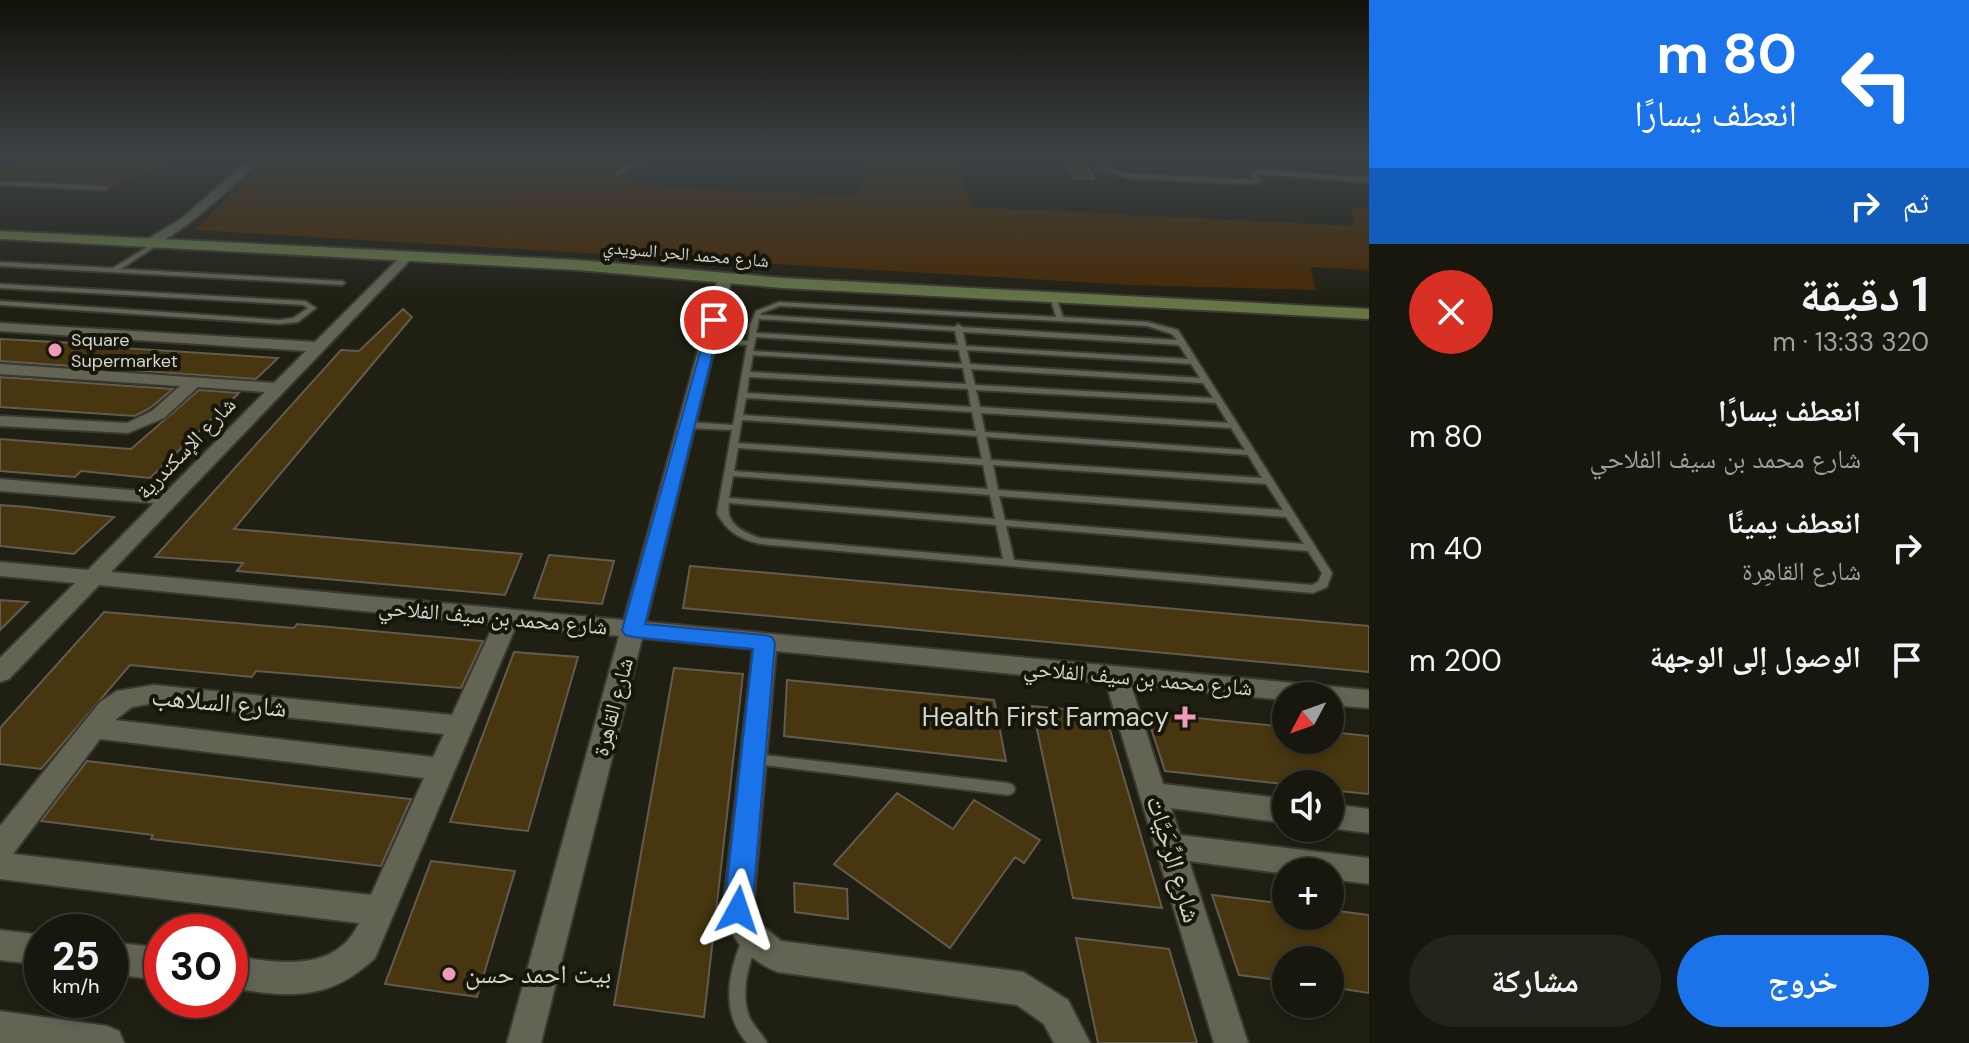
<!DOCTYPE html>
<html lang="ar">
<head>
<meta charset="utf-8">
<style>
	body { margin:0; font-family:"DM Sans","Noto Naskh Arabic",sans-serif; background:#25241c; color:#f1f3f6; direction:rtl; height:100vh; display:flex; flex-direction:column; font-size:30px; white-space:nowrap }
	* { box-sizing:border-box; margin:0 }
	p { font-size:26px; color:#9f9f9e }
	.icon { flex:none; width:44px; height:44px; fill:none; stroke:currentColor; stroke-width:2; stroke-linecap:round; stroke-linejoin:round }
	.map { position:relative; flex:1; overflow:hidden; direction:ltr }
	.drawer { display:flex; flex-direction:column; background:#18170e; width:600px }
	.drawer>* { flex:none }
	.guide { background:#1a73e8; color:#fff; overflow:hidden }
	.needle { width:52px; rotate:229deg }
	.buttons { position:absolute; left:1272px; top:682px; display:grid; gap:16px }
	.buttons a { display:grid; place-items:center; width:72px; height:72px; border-radius:50%; background:#18170e; box-shadow:0 4px 12px #0003,0 0 0 2px #36362e; font-size:40px }
	.speed { position:absolute; left:24px; top:914px; display:flex; gap:16px; font-size:40px; font-weight:700; text-align:center }
	.speed>* { display:grid; place-content:center; width:104px; height:104px; border-radius:50%; background:#18170e; box-shadow:0 4px 12px #0003,0 0 0 2px #36362e; line-height:1 }
	.speed small { font-size:20px; font-weight:400 }
	.speed .limit { border:12px solid #d22; background:#fff; color:#111 }
	.pin { position:absolute; display:grid; place-items:center; width:68px; height:68px; color:#fff; margin:-34px; border:4px solid #fff; border-radius:50%; box-shadow:0 2px 8px #0007 }
	.me { position:absolute; width:88px; margin:-44px; rotate:5deg; stroke-linejoin:round; filter:drop-shadow(0 0 6px #0008) }
	.turn { display:flex; align-items:center; gap:28px; height:168px; padding:0 40px; font-size:36px }
	.turn .icon { width:104px; height:104px; stroke-width:2.5 }
	.turn b { display:block; font-size:56px; line-height:68px }
	.then { display:flex; align-items:center; height:76px; padding:0 40px; background:#0003; gap:16px; font-size:30px }
	.round { display:grid; place-items:center; flex:none; width:84px; height:84px; border-radius:42px; background:#25241c }
	.overview { display:flex; align-items:center; justify-content:space-between; height:136px; padding:0 40px }
	h1 { font-size:48px; font-weight:700; line-height:60px }
	.cta { display:flex; gap:16px; margin-top:auto; padding:16px 40px }
	.cta a { flex:1; height:92px; border-radius:48px; background:#1a73e8; color:#fff; font-size:32px; font-weight:700; line-height:92px; text-align:center }
	.cta a+a { background:#25241c; color:#f1f3f6 }
	ul { padding:0; list-style:none }
	li { display:flex; align-items:center; gap:24px; height:112px; padding:0 40px }
	li div { flex:1 }
	li b { display:block; font-size:30px }
	li em { font-style:normal }
	main { display:flex; flex:1; min-height:0 }
	.map>svg:first-child { display:block }
</style>
</head>
<body>
<main>
<section class="drawer">
<div class="guide">
<div class="turn"><svg class="icon" aria-label="left" viewBox="0 0 24 24"><path d="M17 20v-9H6M10 6l-5 5 5 5"/></svg><div><b>80 m</b>انعطف يسارًا</div></div>
<div class="then">ثم<svg class="icon" aria-label="right" viewBox="0 0 24 24"><path d="M7 20v-9h11M14 6l5 5-5 5"/></svg></div>
</div>
<div class="overview"><div><h1>1 دقيقة</h1><p>320 m · 13:33</p></div><a class="round" style="background:#d93025;color:#fff"><svg class="icon" aria-label="close" viewBox="0 0 24 24"><path d="M6 6l12 12M18 6L6 18"/></svg></a></div>
<ul>
<li><svg class="icon" aria-label="left" viewBox="0 0 24 24"><path d="M17 20v-9H6M10 6l-5 5 5 5"/></svg><div><b>انعطف يسارًا</b><p>شارع محمد بن سيف الفلاحي</p></div><em>80 m</em></li>
<li><svg class="icon" aria-label="right" viewBox="0 0 24 24"><path d="M7 20v-9h11M14 6l5 5-5 5"/></svg><div><b>انعطف يمينًا</b><p>شارع القاهِرة</p></div><em>40 m</em></li>
<li><svg class="icon" aria-label="arrive" viewBox="0 0 24 24"><path d="M6 21V4h12l-3 4 3 4H6"/></svg><div><b>الوصول إلى الوجهة</b></div><em>200 m</em></li>
</ul>
<div class="cta"><a>خروج</a><a>مشاركة</a></div>
</section>
<div class="map">
<svg width="1369" height="1043" viewBox="0 0 1369 1043">
	<rect width="100%" height="100%" fill="#201f13"/>
	<path fill="#482904" d="M37 157H176L113 187 0 178V172Z
		M268 157H617L622 158 625 175 639 185 854 196 863 184 868 157 957 161 972 207 1354 226 1351 208 1369 209V270L1310 267 1316 290 1131 285 195 230Z"/>
	<path fill="#47360f" stroke="#625b4e" stroke-width="2" d="M1063 158H1081L1094 179 1074 178Z
		M403 309 412 317 234 529 522 554 505 595 237 571 243 563 155 557 341 350 359 351Z
		M0 339 91 344 89 346 278 358 256 379 0 361Z
		M0 377 173 389 150 408 135 416 0 407Z
		M199 390 239 393 150 478 81 471 75 477 0 471V439L131 449Z
		M0 505 27 507 114 517 74 554 0 546Z
		M549 555 614 561 602 604 534 598Z
		M690 566 1369 626V672L683 608Z
		M0 600 28 602 0 630Z
		M104 612 294 628 297 624 483 641 461 688 256 671 252 677 130 665 41 769 0 764V728Z
		M514 652 578 657 528 831 450 822Z
		M674 668 743 674 704 1017 614 1005Z
		M787 680 994 700 1006 761 784 736Z
		M1032 706 1105 713 1162 908 1073 898Z
		M1146 713 1286 727V740H1330V732L1369 736V794L1330 790V784H1284L1165 771Z
		M87 761 295 786 411 799 381 866 151 839 153 835 41 821Z
		M897 793 953 829 974 800 1040 840 1024 863 1015 857 950 948 834 864Z
		M431 861 515 871 477 997 385 984Z
		M794 883 847 889 848 919 795 912Z
		M1212 895 1286 904V916H1330V910L1369 915V993L1330 987V960H1286V981L1239 975Z
		M1076 938 1169 949 1197 1043H1098Z"/>
	<g fill="none" stroke-linecap="round" stroke-linejoin="round">
		<defs>
			<path id="lane" d="M637 157H642V163L619 174H615V172L637 161Z
				M1092 157H1097L1110 169 1129 174 1253 180H1256L1250 173 1258 170 1369 178V182L1258 174H1256L1262 181 1253 184 1129 178 1106 171Z
				M0 181 105 186 108 188 105 190 0 185Z
				M157 241 159 242V244L121 269 342 281 345 283 342 285 0 266V262L113 268Z
				M0 284 305 301 316 308 298 322 280 324 0 305V301L280 320 293 318 308 308 303 305 0 288Z
				M1053 295 1056 297 1063 317 1148 322 1178 330 1332 573 1327 587 1313 593 760 544C740 539 727 532 717 513L732 430 687 428 683 425 687 422 733 425 747 345 709 343H706V339L748 341 750 325 756 311 779 302 1056 317 1050 297ZM780 306 1147 326 1172 334 1177 340 962 327 958 324 955 327 761 315V313ZM759 319 955 331 958 345 756 333ZM963 332 1179 345 1188 359 966 346ZM756 337 959 350 962 364 753 351ZM967 350 1191 364 1200 378 970 364ZM753 355 963 368 966 384 750 372ZM971 369 1203 383 1213 398 975 385ZM749 377 968 389 971 407 747 393ZM976 390 1216 403 1228 423 980 407ZM746 398 972 412 976 431 743 415ZM981 413 1231 428 1245 450 985 432ZM742 420 977 436 982 459 738 443ZM986 437 1248 455 1262 478 991 460ZM738 448 983 465 988 489 734 471ZM993 465 1266 484 1283 510 998 490ZM733 476 990 495 995 519 729 498ZM999 496 1286 517 1304 544 1005 520ZM729 503 996 525 1003 559 760 538C743 532 725 524 729 503ZM1006 526 1308 551 1322 573 1318 582 1312 585 1014 560Z
				M756 754 1008 783 1013 785 1015 789 1013 793 1008 795 756 764 751 763 749 759 751 755Z
				M750 932 756 935 758 940C749 963 740 991 749 1016 753 1026 762 1033 767 1043H747C719 1011 729 970 744 935Z"/>
			<path id="street" d="M252 157H263C244 176 169 248 146 246V240L181 219Z
				M403 254 413 257 111 572 624 620 718 278 730 275 732 278 646 622 1369 690V708L1330 705V696H1286V700L1131 685 1163 784 1286 799V823L1171 808 1180 835 1369 858V884L1330 879V872L1286 874 1189 861 1248 1043H1214L1106 683 776 651 753 910 764 927 781 941 1023 972 1068 1000 1090 1043H1054L1044 1024 1017 1005 778 972C748 960 732 941 723 910L753 649 642 638 541 1043H507L619 636 516 626 375 958C328 1002 290 997 230 988V956C276 962 335 975 359 923L0 879V826L100 702 117 691 154 685 452 715 494 624 99 585 9 679 0 682V658L75 583 0 576V562L88 570 154 503 0 491V479L165 493 265 392 198 387 164 418 128 433 0 426V416L127 423 152 411 180 386 0 374V364L274 383 306 351 0 331V323L315 342ZM154 703 444 734 433 757 115 720 132 707ZM100 739 424 778 371 895 13 854Z
				M1330 804 1369 809V833L1330 828Z
				M0 930 42 935V965L0 960Z
				M110 942 162 948V980L110 974Z
				M0 1011 107 1026 119 1031 124 1043H0Z"/>
			<path id="secondary" d="M0 231 578 260 783 278 1369 309V319L783 288 578 270 0 239Z"/>
		</defs>
		<use href="#lane" stroke="#3a3a33" stroke-width="4"/>
		<use href="#street" stroke="#3a3a33" stroke-width="4"/>
		<use href="#secondary" stroke="#3a3a33" stroke-width="4"/>
		<use href="#lane" fill="#646455" fill-rule="evenodd"/>
		<use href="#street" fill="#646455" fill-rule="evenodd"/>
		<use href="#secondary" fill="#677546" fill-rule="evenodd"/>
	</g>
	<linearGradient id="sky" x2="0" y2="1"><stop stop-color="#12110a"/><stop offset="0.52" stop-color="#3c4244"/><stop offset="1" stop-color="#3c4244" stop-opacity="0"/></linearGradient>
	<rect width="1369" height="304" fill="url(#sky)"/>
	<path fill="#1a73e8" stroke="#114b97" stroke-width="2" d="M710 317 721 320 645 624 765 635 772 637 775 643 752 910 748 919 738 923 728 919 724 910 753 649 633 637 625 635 622 630Z"/>
	<g fill="#ef9ab8" stroke="#16160a" stroke-width="3">
		<circle cx="55" cy="350" r="8"/>
		<path d="M1181 705h8v8h8v8h-8v8h-8v-8h-8v-8h8z"/>
		<circle cx="449" cy="974" r="8"/>
	</g>
	<g text-anchor="middle" dominant-baseline="central" stroke-width="8" stroke-linejoin="round" paint-order="stroke">
		<g font-size="18" fill="#d5d5cd" stroke="#16160a">
			<text transform="translate(686 254) rotate(5)">شارع محمد الحر السويدي</text>
		</g>
		<g font-size="18" fill="#d5d5cd" stroke="#16160a" text-anchor="start">
			<text x="71" y="340">Square<tspan x="71" dy="21">Supermarket</tspan></text>
		</g>
		<g font-size="22" fill="#d5d5cd" stroke="#16160a">
			<text transform="translate(186 448) rotate(-46)">شارع الإسكندرية</text>
			<text transform="translate(493 617) rotate(5)">شارع محمد بن سيف الفلاحي</text>
			<text transform="translate(1138 678) rotate(5)">شارع محمد بن سيف الفلاحي</text>
			<text transform="translate(613 707) rotate(-75)">شارع القاهِرة</text>
		</g>
		<g font-size="26" fill="#d5d5cd" stroke="#16160a">
			<text transform="translate(219 702) rotate(5)">شارع السلاهب</text>
			<text transform="translate(1174 859) rotate(73)">شارع الرِّحَيَّات</text>
		</g>
		<g font-size="26" fill="#d5d5cd" stroke="#16160a" text-anchor="end">
			<text x="1169" y="717">Health First Farmacy</text>
			<text x="465" y="974" text-anchor="start">بيت احمد حسن</text>
		</g>
	</g>
</svg>
<div class="buttons">
<a><svg class="needle" viewBox="-14 -14 28 28"><path d="M0-13l5 13h-10z" fill="#e53935"/><path d="M0 13l5-13h-10z" fill="#9f9f9e"/></svg></a>
<a><svg class="icon" aria-label="sound" viewBox="0 0 24 24"><path d="M4 9h4l5-4v14l-5-4H4zM17 9q2 3 0 6"/></svg></a>
<a>+</a>
<a>−</a>
</div>
<div class="speed"><div>25<small>km/h</small></div><div class="limit">30</div></div>
<div class="pin" style="left:714px;top:320px;background:#d93025"><svg class="icon" aria-label="arrive" viewBox="0 0 24 24"><path d="M6 21V4h12l-3 4 3 4H6"/></svg></div>
<svg class="me" style="left:738px;top:910px" viewBox="-20 -20 40 40"><path d="M0-17L14 15 0 8-14 15z" fill="#1a73e8" stroke="#fff" stroke-width="4"/></svg>
</div>
</main>
</body>
</html>
